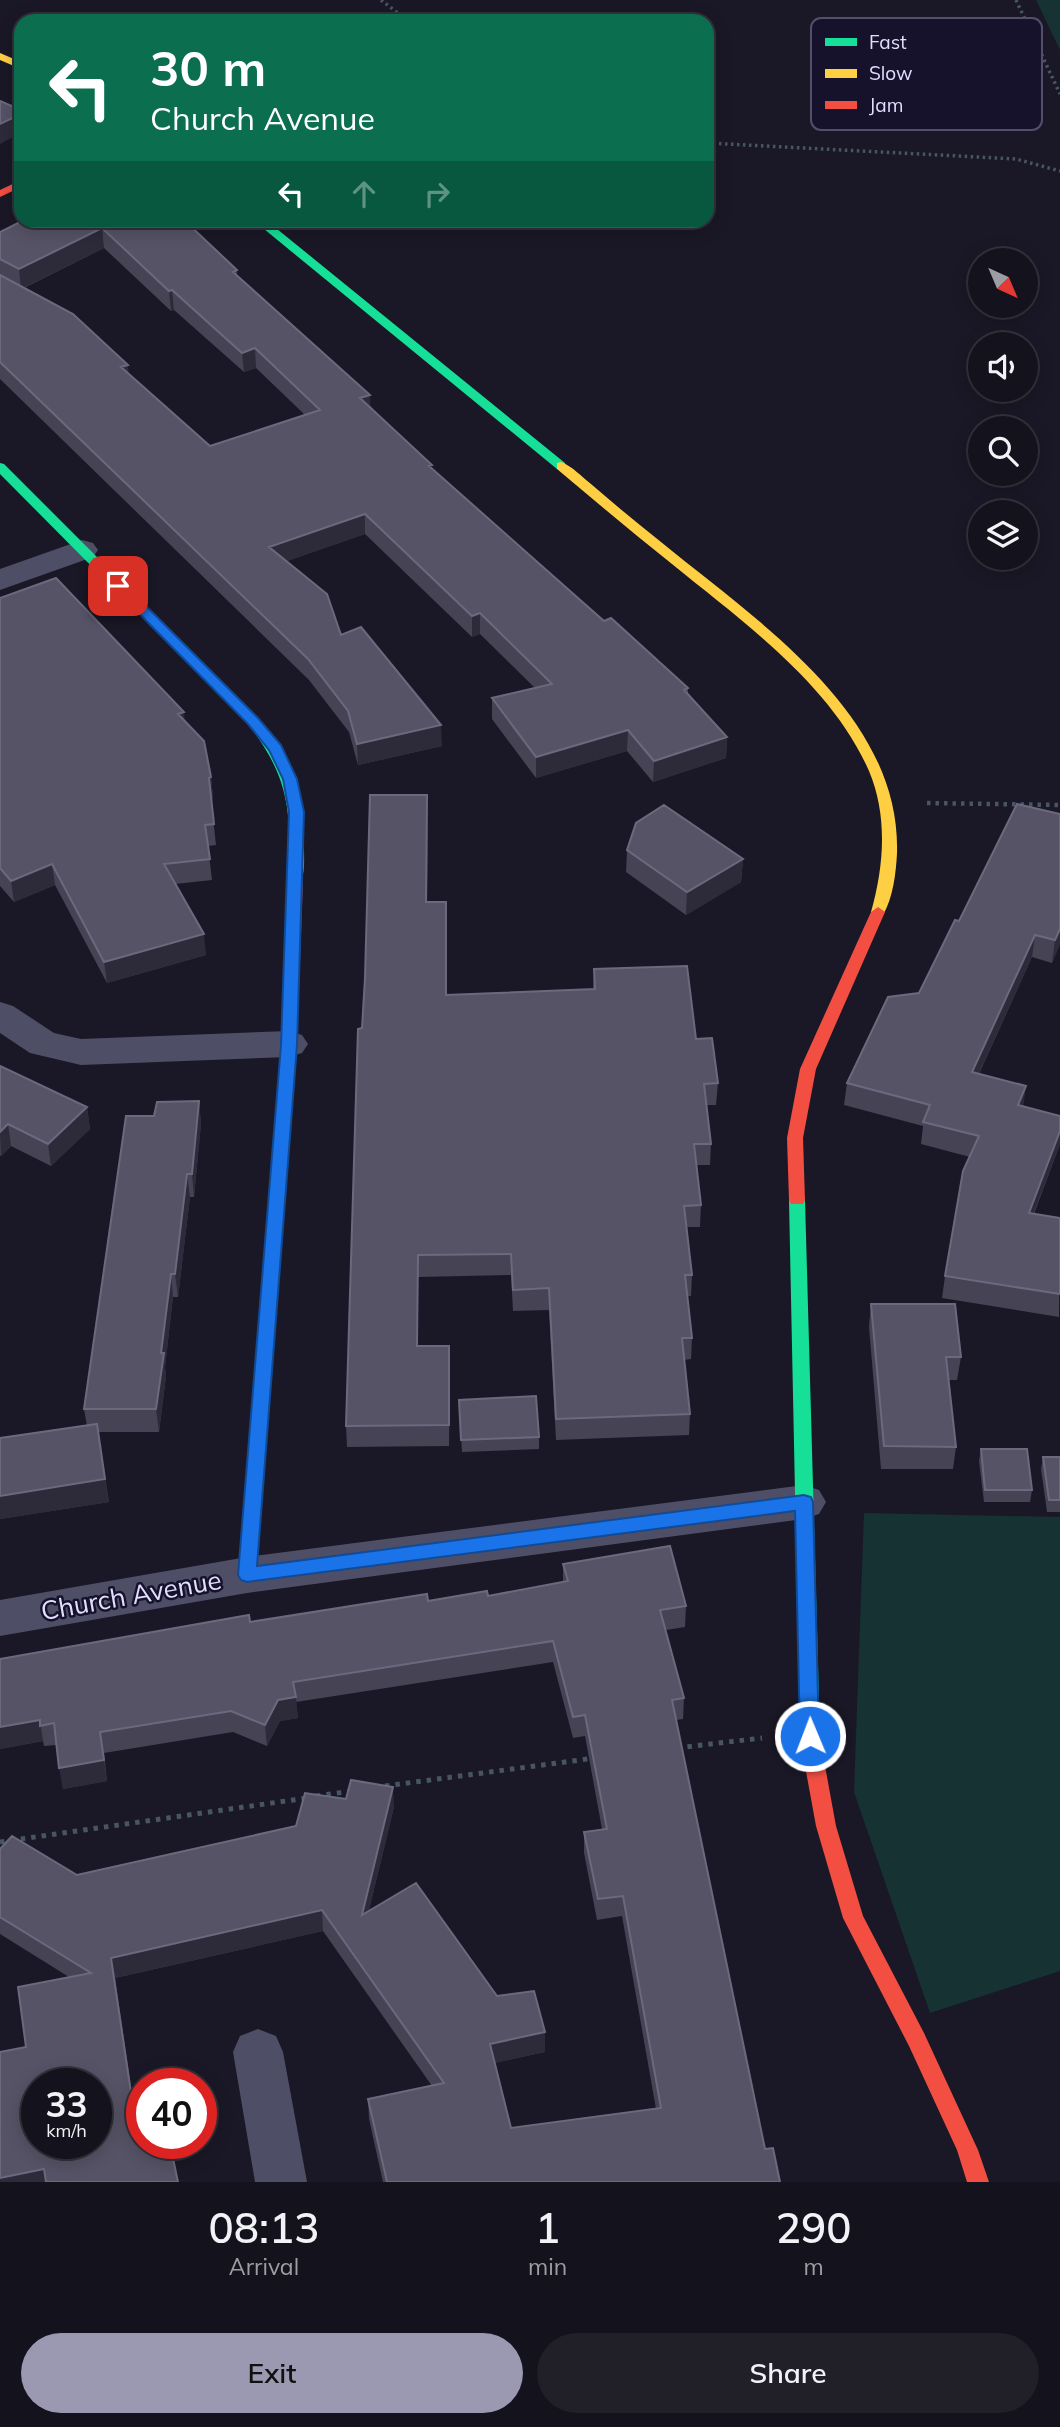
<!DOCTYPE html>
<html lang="en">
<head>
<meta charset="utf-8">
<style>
	body { margin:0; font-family:Mulish,sans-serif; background:#212029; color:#f1f3f6; height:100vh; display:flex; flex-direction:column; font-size:26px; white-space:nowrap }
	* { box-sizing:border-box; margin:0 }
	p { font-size:23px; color:#9d9ea3 }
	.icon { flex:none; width:38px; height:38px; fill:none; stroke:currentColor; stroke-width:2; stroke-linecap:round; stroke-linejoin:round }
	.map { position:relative; height:2182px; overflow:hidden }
	.sheet { display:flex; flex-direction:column; background:#14121c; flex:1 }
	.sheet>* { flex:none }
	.hud { position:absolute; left:14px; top:14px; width:700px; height:214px; border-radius:21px; box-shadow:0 4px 18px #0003,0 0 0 2px #33323b; background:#0b6e4f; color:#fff; overflow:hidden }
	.needle { width:46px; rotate:136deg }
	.controls { position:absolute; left:968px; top:248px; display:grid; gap:14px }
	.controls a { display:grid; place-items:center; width:70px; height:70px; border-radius:50%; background:#14121c; box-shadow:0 4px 18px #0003,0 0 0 2px #33323b; font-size:35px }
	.speed { position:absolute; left:21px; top:2068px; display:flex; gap:14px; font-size:35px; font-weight:700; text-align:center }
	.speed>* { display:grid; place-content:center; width:91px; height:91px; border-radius:50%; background:#14121c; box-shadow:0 4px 18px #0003,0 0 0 2px #33323b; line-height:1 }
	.speed small { font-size:18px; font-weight:400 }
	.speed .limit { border:10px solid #d22; background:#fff; color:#111 }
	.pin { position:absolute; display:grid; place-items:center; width:60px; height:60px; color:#fff; margin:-30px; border-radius:14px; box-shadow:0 4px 10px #0006 }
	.me { position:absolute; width:77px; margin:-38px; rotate:359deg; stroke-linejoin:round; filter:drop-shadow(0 0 5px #0008) }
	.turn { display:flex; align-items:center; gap:24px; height:147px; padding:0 21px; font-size:32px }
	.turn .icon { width:91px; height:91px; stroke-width:2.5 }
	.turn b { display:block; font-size:49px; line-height:60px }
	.lanes { display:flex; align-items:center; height:66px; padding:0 21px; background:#0003; justify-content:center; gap:35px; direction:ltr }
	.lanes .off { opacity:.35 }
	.eta { display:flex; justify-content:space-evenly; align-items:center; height:119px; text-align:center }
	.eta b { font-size:42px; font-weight:600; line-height:49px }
	.action { display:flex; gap:14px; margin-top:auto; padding:14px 21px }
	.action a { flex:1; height:80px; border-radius:42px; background:#9b99b2; color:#111; font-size:28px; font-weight:600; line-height:80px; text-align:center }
	.action a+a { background:#212029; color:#f1f3f6 }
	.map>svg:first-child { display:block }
</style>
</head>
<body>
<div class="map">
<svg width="1060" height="2182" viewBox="0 0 1060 2182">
	<rect width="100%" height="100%" fill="#1a1826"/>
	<path fill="#163232" d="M1036 0H1060V50Z
		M864 1513 1060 1517V1971L930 2013 854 1792Z"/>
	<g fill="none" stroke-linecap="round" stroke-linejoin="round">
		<path stroke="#485563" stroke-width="3.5" stroke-dasharray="2.5 3.5" stroke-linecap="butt" d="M381 0 408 21
			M1016 0 1060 94
			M707 143 1016 159 1060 171"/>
		<path stroke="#485563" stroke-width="4.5" stroke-dasharray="3.5 5" stroke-linecap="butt" d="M927 803 1060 805"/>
		<path stroke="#485563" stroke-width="5" stroke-dasharray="4.5 6" stroke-linecap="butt" d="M677 1748 762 1738
			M385 1786 595 1758
			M316 1796 352 1791
			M0 1842 307 1798"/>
		<path fill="#4e4e66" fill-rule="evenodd" d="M82 540 93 543 98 550 93 557 0 590V569Z
			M0 1002 13 1006 54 1033 81 1039 289 1031 302 1035 308 1044 302 1053 289 1057 81 1065 30 1053 0 1033Z
			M804 1485 819 1490 826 1502 819 1514 804 1519 247 1593 0 1636V1600L247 1557Z
			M258 2029 276 2036 283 2052 307 2182H255L233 2052 240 2036Z"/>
		<path fill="#16e098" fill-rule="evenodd" d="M253 220H266L565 463V469H557Z
			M0 463 4 464 258 718C292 761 304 794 304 849 304 859 305 872 301 881L296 883 289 878C291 812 290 778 248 724L0 474Z
			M797 1194 803 1196 805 1200 820 1736 823 1755 820 1761 813 1763 806 1761 800 1736 789 1200 791 1196Z"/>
		<path fill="#ffcf43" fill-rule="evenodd" d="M0 53 21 62V69L0 60Z
			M561 462C572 466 582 477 591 484 614 504 637 523 661 542 757 621 901 714 897 853 896 873 893 898 883 915H873L871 912C884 866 888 816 869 771 831 684 743 622 672 564 633 533 595 501 557 469V463Z
			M277 1189 285 1195 256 1575 253 1580 247 1582 241 1580 238 1575 269 1195Z"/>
		<path fill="#f24e42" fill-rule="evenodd" d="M21 180V187L0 197V190Z
			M296 873 303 878 297 1044 285 1195 277 1201 269 1195 281 1044 289 878Z
			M878 907 885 912 816 1069 803 1138 805 1200 803 1204H791L789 1200 787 1138 800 1069 871 912Z
			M813 1747 820 1749 823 1755 836 1826 863 1916 924 2033 978 2150 989 2182H967L957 2150 909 2046 843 1918 816 1826 803 1755 806 1749Z"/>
	</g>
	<path fill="#454354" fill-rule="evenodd" d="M23 220H184L237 270V275L432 469 604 621 688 688V693L727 737 726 758 653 782 627 751 536 778 492 719V698L535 688 480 634 472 637 365 534 287 561 341 635 442 746 358 765 349 732 309 680 0 379V232ZM104 248 171 311 174 310 244 372 256 368 305 415 210 446 129 374 24 288Z
		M0 598 185 722 211 777 213 798 211 799 216 845 208 846 212 880 175 884 206 955 107 983 55 885 14 902 0 886Z
		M1017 804 1060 944 1052 963 1032 957 979 1074 1023 1106 1060 1144 1034 1214 1060 1218 1059 1317 942 1298 945 1276 970 1157 921 1144 923 1126 844 1105 847 1083 919 993 959 921Z
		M428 816 427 902H446V995L593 989 594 969 696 1039 718 1083 716 1105H706L711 1144 710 1165H696L701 1205 700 1227H687L692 1275 691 1296H687L692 1338 691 1359 684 1360 690 1414 689 1435 556 1440 549 1310 513 1311 511 1275 418 1277V1346L450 1367 449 1446 347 1447 346 1426 362 1028Z
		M627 850 743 859 741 882 686 915 626 872Z
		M0 1066 87 1107 90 1129 51 1166 11 1146 1 1156 0 1155Z
		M199 1101 201 1124 194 1197H190L178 1297H173L165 1367 166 1376 159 1432H98L109 1502 0 1519V1438L87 1426 84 1409 154 1116Z
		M871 1304 961 1357 957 1380H948L956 1447 953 1469H881L869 1327Z
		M459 1400 539 1437V1449L462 1452Z
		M981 1449 1032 1490 1030 1502H984L979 1461Z
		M1043 1457H1060V1512H1047L1041 1469Z
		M563 1564 686 1606 685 1627 666 1630 684 1698 683 1719 676 1720 765 2149 780 2182H383L369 2119 368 2099 432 2086 323 1931 115 1978 139 2140 178 2182 26 2047 69 1977 0 1934V1849L77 1875 394 1807 369 1910 497 1996 545 2032V2052L494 2063 511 2128 656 2109 622 1916 597 1920 584 1853V1832L602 1829 585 1736 573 1738 553 1662 296 1702 298 1718 280 1721 267 1746 233 1732 104 1753 107 1781 63 1789 56 1745 44 1746 43 1741 0 1749V1659L250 1622 428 1601 488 1596 563 1582Z"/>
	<path fill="#2d2b3a" d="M21 114V133L0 144V124Z
		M102 228 104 248 21 289 19 269Z
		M172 290 174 310 171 311 169 291Z
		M255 348 256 368 244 372 242 353Z
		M128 365 130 385 121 367Z
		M370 395 371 415 360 398Z
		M365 514V534L270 567 269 547Z
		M480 613V634L472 637V616Z
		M184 712 186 733 178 714Z
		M441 725 442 746 358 765 357 744Z
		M628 730 627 751 536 778V757Z
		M727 737 726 758 653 782 654 761Z
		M211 777 213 798 211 799 209 778Z
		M427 795 428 816 427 923 426 902Z
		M743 859 741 882 686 915 687 892Z
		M52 864 55 885 14 902 11 881Z
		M1060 929V944L1052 963 1055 940Z
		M204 934 206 955 107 983 104 962Z
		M1035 935 1032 957 969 1095 972 1072Z
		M1026 1086 1023 1109 1018 1105Z
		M199 1101 201 1124 194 1197 192 1174Z
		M87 1107 90 1129 51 1166 48 1144Z
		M8 1124 11 1146 1 1156 0 1132Z
		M1060 1131V1144L1025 1236 1029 1213Z
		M187 1174 190 1197 178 1297 175 1274Z
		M171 1274 173 1297 165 1367 166 1376 159 1432 156 1409 161 1353Z
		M449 1346 450 1367 449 1446Z
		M105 1479 109 1502 0 1519V1496Z
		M296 1697 298 1718 280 1721 267 1746 265 1725 278 1700Z
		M40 1720 43 1741 0 1749V1727Z
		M100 1732 107 1781 63 1789 59 1768Z
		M393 1787 394 1807 363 1935 362 1915Z
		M322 1910 323 1931 115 1978 111 1958Z
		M545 2032V2052L490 2064V2044Z
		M44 2169 47 2182H0V2178Z"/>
	<path fill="#565366" stroke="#6b697e" stroke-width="2" fill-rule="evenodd" d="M0 101 21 110V114L0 124Z
		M24 220H184L237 270 233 272 370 395 360 398 432 465 429 466 604 621 611 618 688 688 684 690 727 737 654 761 628 730 536 757 492 698 552 684 480 613 472 616 365 514 269 547 327 594 341 635 361 627 441 725 357 744 348 711 308 659 0 362V275L73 314 128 365 121 367 210 446 320 410 255 348 242 353 172 290 169 291 102 228 19 269 0 259V232Z
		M56 578 184 712 178 714 204 741 211 777 209 778 214 824 205 825 210 859 164 864 204 934 104 962 52 864 11 881 0 868V598Z
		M370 795H427L426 902H446V995L595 989 594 969 687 966 696 1039 712 1038 718 1083 704 1084 711 1144H694L701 1205 684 1206 692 1275H685L692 1338H682L690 1414 556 1419 549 1288 513 1290 511 1254 418 1255 417 1346H449V1425L346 1426 358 1029 362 1028 365 978Z
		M1017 804 1060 814V929L1055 940 1035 935 972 1072 1026 1086 1018 1105 1060 1116V1131L1029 1213 1060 1218V1294L945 1276 963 1171 979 1136 923 1122 930 1105 847 1083 888 997 919 993 955 920 959 921Z
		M664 805 743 859 687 892 627 850 636 823Z
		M0 1066 87 1107 48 1144 8 1124 0 1132Z
		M199 1101 192 1174H187L175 1274H171L161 1353H164L156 1409H84L126 1116H154L157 1102Z
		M871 1304H955L961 1357H946L956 1447 884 1446Z
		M536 1396 539 1437 461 1440 459 1400Z
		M97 1424 105 1479 0 1496V1438Z
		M981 1449H1027L1032 1490H985Z
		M1043 1457H1060V1500H1049Z
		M670 1546 686 1606 660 1610 684 1698 672 1700 765 2149 773 2148 780 2182H387L368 2099 444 2083 322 1910 111 1958 138 2140 142 2139V2144H170L178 2182H46L44 2169 0 2178V2052L26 2047 18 1987 91 1973 0 1917V1849L12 1836 77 1875 296 1826 305 1793 346 1799 351 1780 393 1787 362 1915 416 1883 497 1996 534 1991 545 2032 490 2044 511 2128 661 2108 623 1896 598 1899 584 1832 607 1829 585 1715 573 1717 553 1641 293 1682 296 1697 278 1700 265 1725 231 1711 100 1732 104 1760 59 1768 54 1723 40 1726V1720L0 1727V1659L249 1615 250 1622 427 1594 428 1601 487 1591 488 1596 568 1581 563 1564ZM37 2084H96V2144H37Z"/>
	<path fill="#1a73e8" stroke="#114b97" stroke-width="2" d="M118 582 123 583 258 718 281 745 297 779 304 812 297 1045 257 1566 804 1495 811 1497 813 1502 819 1736 817 1742 810 1744 803 1742 800 1736 795 1511 247 1582 241 1580 238 1575 281 1045 289 812 283 779 269 750 248 724 114 588V583Z"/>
	<g text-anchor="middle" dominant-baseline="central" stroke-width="5" stroke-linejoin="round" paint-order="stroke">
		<g font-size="26" fill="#e1defe" stroke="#16122c">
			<text transform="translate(131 1595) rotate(-10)">Church Avenue</text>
		</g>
	</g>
	<rect x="811" y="18" width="231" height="112" rx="10" fill="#16122c" stroke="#534f6b" stroke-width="2"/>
	<rect x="825" y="38" width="32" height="8" fill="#16e098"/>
	<rect x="825" y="69" width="32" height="9" fill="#ffcf43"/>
	<rect x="825" y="101" width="32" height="8" fill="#f24e42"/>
	<g font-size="19" fill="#e1defe">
		<text x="869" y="49">Fast</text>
		<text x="869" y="80">Slow</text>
		<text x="869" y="112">Jam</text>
	</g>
</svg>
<div class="controls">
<a><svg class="needle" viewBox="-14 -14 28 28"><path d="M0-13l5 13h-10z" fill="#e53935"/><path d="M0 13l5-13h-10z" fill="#9d9ea3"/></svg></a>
<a><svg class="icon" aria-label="sound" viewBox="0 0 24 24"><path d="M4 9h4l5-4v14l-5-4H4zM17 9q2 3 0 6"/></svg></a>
<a><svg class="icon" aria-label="search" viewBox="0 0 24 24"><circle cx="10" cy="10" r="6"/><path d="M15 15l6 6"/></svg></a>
<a><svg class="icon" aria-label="layers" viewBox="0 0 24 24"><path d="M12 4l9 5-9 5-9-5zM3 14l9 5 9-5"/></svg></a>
</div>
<div class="speed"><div>33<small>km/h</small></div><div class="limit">40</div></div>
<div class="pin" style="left:118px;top:586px;background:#d93025"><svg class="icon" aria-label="arrive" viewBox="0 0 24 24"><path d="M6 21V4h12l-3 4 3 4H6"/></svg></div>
<svg class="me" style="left:810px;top:1736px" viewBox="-20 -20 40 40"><circle r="17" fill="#1a73e8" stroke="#fff" stroke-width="3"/><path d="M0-11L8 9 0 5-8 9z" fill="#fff"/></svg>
<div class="hud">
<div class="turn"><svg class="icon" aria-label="left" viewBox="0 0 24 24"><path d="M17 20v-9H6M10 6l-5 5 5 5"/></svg><div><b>30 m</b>Church Avenue</div></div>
<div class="lanes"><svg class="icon" aria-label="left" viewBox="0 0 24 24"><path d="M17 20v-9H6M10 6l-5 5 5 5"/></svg><svg class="icon off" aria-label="ahead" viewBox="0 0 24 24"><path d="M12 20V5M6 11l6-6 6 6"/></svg><svg class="icon off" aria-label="right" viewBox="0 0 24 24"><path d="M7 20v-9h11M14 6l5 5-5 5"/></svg></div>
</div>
</div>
<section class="sheet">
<div class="eta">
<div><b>08:13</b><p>Arrival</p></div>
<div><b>1</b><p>min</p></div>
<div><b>290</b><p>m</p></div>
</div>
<div class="action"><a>Exit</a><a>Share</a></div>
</section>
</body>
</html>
